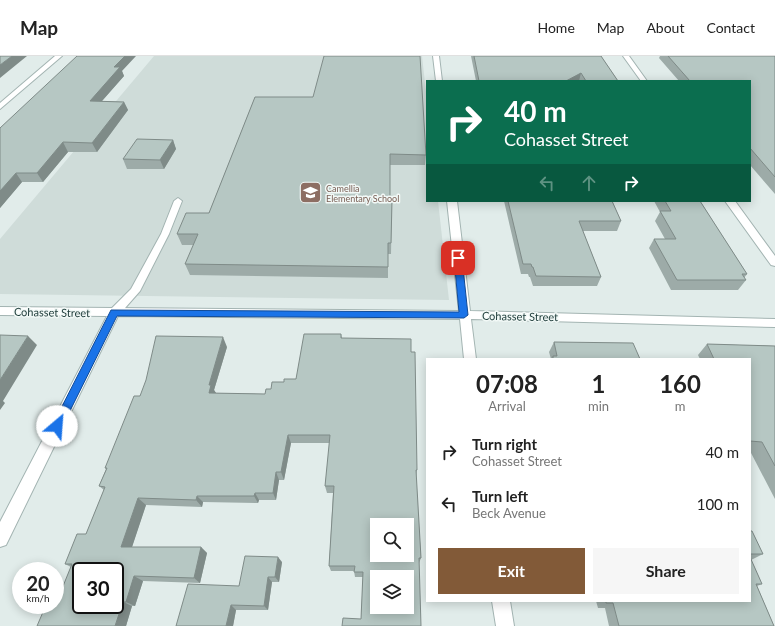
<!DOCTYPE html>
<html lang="en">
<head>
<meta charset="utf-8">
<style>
	body { margin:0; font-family:Lato,sans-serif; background:#f6f6f6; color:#222; height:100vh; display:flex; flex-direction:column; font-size:15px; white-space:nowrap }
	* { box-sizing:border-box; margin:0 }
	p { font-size:13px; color:#767676 }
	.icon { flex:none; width:22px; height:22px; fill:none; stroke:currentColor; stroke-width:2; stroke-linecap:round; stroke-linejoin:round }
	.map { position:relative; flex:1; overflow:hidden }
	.side { position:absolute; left:426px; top:302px; width:325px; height:244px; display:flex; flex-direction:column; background:#fff; border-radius:0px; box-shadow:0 2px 10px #0003 }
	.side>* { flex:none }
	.guide { position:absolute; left:426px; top:24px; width:325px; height:122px; border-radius:0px; box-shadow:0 2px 10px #0003; background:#0b6e4f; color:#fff; overflow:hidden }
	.controls { position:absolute; left:370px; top:462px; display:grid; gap:8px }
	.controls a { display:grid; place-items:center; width:44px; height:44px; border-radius:0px; background:#fff; box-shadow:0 2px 10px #0003; font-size:20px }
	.speed { position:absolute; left:12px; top:506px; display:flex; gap:8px; font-size:20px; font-weight:700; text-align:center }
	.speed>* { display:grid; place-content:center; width:52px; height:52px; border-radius:50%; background:#fff; box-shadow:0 2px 10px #0003; line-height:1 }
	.speed small { font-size:10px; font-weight:400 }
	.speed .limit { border:2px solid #111; border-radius:6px; background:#fff; color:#111 }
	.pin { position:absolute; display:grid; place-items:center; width:34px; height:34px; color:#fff; margin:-17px; border-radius:8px; box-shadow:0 2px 6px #0006 }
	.me { position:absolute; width:44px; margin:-22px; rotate:27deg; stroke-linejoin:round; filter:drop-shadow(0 0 3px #0008) }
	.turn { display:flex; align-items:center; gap:14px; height:84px; padding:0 12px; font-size:18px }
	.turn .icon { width:52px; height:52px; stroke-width:2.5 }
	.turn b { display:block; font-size:28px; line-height:34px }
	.lanes { display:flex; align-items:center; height:38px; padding:0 12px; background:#0003; justify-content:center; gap:20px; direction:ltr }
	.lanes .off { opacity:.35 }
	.eta { display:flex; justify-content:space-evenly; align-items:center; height:68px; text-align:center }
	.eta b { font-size:24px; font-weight:700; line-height:28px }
	.primary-button { display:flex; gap:8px; margin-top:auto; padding:8px 12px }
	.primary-button a { flex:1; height:46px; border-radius:0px; background:#825a38; color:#fff; font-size:16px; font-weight:700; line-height:46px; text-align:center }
	.primary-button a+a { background:#f6f6f6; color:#222 }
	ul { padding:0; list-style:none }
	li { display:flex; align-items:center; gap:12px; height:52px; padding:0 12px }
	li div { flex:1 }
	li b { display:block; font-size:15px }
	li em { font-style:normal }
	header { display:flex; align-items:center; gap:24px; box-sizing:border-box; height:56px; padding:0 20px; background:#fff; border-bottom:1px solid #e0e0e0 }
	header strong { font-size:19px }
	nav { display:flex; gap:22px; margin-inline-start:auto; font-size:14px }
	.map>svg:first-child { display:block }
</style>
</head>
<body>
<header>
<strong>Map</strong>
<nav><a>Home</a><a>Map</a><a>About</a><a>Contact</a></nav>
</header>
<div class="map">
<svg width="775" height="570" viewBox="0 0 775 570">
	<rect width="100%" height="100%" fill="#e1ecea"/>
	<path fill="#cfdcd9" d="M154 0H422L427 45V145H438L449 244 0 238V183Z"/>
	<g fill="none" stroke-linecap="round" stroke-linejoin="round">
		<defs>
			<path id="lane" d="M178 142 182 145 169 178 140 235 118 260H110L109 257 110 254 131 233 161 178 174 145Z"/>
			<path id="street" d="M55 0H62L0 53V47Z
				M433 0H439L442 25H436Z
				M623 0H629L647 25H641Z
				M447 145H457L470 255 775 263V271L471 263 476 303H464L460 263 118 260 6 489 0 491V466L107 260 0 259V251L459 255Z
				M725 145H735L775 200V210L771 209Z
				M492 545H510L514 570H496Z"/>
		</defs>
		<use href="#lane" stroke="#a3b4b2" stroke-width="2"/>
		<use href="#street" stroke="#a3b4b2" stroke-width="2"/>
		<use href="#lane" fill="#fff" fill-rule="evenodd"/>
		<use href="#street" fill="#fff" fill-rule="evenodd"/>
	</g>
	<path fill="#9daba8" d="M471 0H601L618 25H476Z
		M660 0H775V138L750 109V25H679L659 2Z
		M122 15 124 20 102 45 124 46 128 54 97 96H68L43 126H22L0 152V72Z
		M255 41 426 99 425 109H390V144H392L391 198H388V222L190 219 185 208 194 189H182L177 178 209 157Z
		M173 84 176 93 164 113H127L123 103Z
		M504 145H612L621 165 617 175H583L601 221 597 230H533L530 221H529L528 218H521Z
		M654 145H700L747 218 744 222 746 224 738 234H671L649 192 654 183H665L655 165 660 156Z
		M341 278 342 282 417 414 416 421 421 502 419 507 361 563 363 521H355L354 515H331L329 510 333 437H327L325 430 330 387H291L284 424H279L276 444H259L258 447 203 446 202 451 146 449 132 491H201L207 497 200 527 143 525 135 550H132L126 570H37L57 545 71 511 65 508 86 478 104 434 99 430 106 413 105 412 140 340 227 291 214 334 216 337 265 338 271 333 284 326 296 323Z
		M554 286 640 303H551L549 296Z
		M707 288 775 290V443L750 395V303H700L698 299Z
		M750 475 763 498 751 504 762 528 757 530 774 570H609L605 552H598L596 545H750Z
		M282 506 279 526H272L268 554H236L233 570H176L239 530Z"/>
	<path fill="#7f8b88" d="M12 0H27L0 22V9Z
		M125 0H136L122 15 124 20 94 54 90 45 114 11Z
		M581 17 579 25H566Z
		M124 46 128 54 97 96 92 87Z
		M173 84 176 93 164 113 160 104Z
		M63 86 68 96 43 126 37 117Z
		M16 117 22 126 0 152V135Z
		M28 280 37 289 3 345 5 347 0 354V324Z
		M223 281 227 291 214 334 216 337H209V329Z
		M288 379 291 387 284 424 281 416Z
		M276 416 279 424 276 444 273 437Z
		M255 437 259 444 258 447 254 440Z
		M197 440 203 446 202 451 196 444Z
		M138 442 146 449 130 497 121 491Z
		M201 491 207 497 200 527 194 522Z
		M278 501 282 506 279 526 275 521Z
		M134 520 143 525 135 550 126 546Z
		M268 521 272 526 268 554 264 550Z
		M123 546 132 550 126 570H115Z
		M231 549 236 554 233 570H226Z"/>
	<path fill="#b6c7c3" stroke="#7f8b88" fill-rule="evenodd" d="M0 0H12L0 9Z
		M77 0H125L114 11H120L90 45 124 46 92 87 63 86 37 117H16L0 135V72Z
		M324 0H420L426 99 390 98V144H392L391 187H388V211L185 208 198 178H177L186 157H209L255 41H313Z
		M474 0H601L618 25H586L581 17 566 25H479Z
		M668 0H775V121L750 92V25H690Z
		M137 83 173 84 160 104 123 103Z
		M508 145H612L621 165H579L601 221 536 220 533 211H532L531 208H523Z
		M665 145H700L747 218H742L746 224H677L654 183H676L660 155H671Z
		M304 278H341V282L411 283V296H415L417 414H416L421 502H419L421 570H342L343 562 361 563 363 516H354L355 510H329L334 430H325L330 379H288L281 416H276L273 437H255L254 440H197L196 444 138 442 121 491H201L194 522 134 520 126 546H123L115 570H37L46 549H55V545H57L72 508H65L77 478H86L105 431 99 430 107 412H105L134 340H140L146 324 156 280 223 281 209 329H211L209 337 265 338 266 333H271L272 326H284V323H296ZM377 469H407V499H377ZM81 515H115V549H81ZM377 521H407V551H377Z
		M0 279 28 280 0 324Z
		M554 286 633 287 640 303H553V300H557Z
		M707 288 775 290V410L762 386 750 385V303H714Z
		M750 475H752L763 498H750Z
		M245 500 278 501 275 521H268L264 550 231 549 226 570H176L188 528 239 530Z
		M750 501 762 528H756L774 570H619L613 547H606V545H750Z"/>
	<path fill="#1a73e8" stroke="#114b97" d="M458 199 462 202 468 259 464 262 117 260 61 373 57 375 53 373 52 370 111 254 459 256 454 202Z"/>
	<defs>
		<symbol id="school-square" viewBox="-11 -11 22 22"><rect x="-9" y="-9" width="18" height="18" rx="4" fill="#8d6e63" stroke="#f2f9f7"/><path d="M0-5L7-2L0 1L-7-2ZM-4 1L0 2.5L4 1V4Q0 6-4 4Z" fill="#fff"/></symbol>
	</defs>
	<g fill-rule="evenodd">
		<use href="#school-square" x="298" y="124" width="25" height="25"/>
	</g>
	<g text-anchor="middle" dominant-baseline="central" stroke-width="3" stroke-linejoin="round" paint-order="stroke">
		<g font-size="9" fill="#785e54" stroke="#f2f9f7" text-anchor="start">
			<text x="326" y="132">Camellia<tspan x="326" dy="10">Elementary School</tspan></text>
		</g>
		<g font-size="11" fill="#203e3c" stroke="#f2f9f7">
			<text transform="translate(52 256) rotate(1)">Cohasset Street</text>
			<text transform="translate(520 260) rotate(1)">Cohasset Street</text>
		</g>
	</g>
</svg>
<div class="controls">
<a><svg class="icon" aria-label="search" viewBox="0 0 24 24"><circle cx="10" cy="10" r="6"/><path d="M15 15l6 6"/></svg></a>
<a><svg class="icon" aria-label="layers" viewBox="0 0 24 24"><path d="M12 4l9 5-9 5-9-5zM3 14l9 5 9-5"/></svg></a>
</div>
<div class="speed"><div>20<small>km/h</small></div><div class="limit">30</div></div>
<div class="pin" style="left:458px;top:202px;background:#d93025"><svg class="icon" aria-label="arrive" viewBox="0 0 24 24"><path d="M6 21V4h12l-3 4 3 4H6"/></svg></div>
<svg class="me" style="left:57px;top:370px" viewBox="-20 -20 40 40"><circle r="19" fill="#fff"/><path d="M0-13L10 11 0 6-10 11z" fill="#1a73e8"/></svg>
<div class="guide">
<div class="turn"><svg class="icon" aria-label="right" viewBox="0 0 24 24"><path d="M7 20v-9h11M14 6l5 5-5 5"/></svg><div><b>40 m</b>Cohasset Street</div></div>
<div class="lanes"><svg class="icon off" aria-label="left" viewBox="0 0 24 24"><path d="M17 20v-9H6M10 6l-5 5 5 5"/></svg><svg class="icon off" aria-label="ahead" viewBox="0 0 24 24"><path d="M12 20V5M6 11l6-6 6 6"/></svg><svg class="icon" aria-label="right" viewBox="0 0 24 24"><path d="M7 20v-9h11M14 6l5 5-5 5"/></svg></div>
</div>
<section class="side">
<div class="eta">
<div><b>07:08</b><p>Arrival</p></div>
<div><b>1</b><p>min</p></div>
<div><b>160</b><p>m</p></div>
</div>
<ul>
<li><svg class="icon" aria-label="right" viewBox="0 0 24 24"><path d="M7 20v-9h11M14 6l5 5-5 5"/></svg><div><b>Turn right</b><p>Cohasset Street</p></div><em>40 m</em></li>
<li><svg class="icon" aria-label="left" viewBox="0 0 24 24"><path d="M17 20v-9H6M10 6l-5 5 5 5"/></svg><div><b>Turn left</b><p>Beck Avenue</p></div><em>100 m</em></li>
</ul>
<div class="primary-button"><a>Exit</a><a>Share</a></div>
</section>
</div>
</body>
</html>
